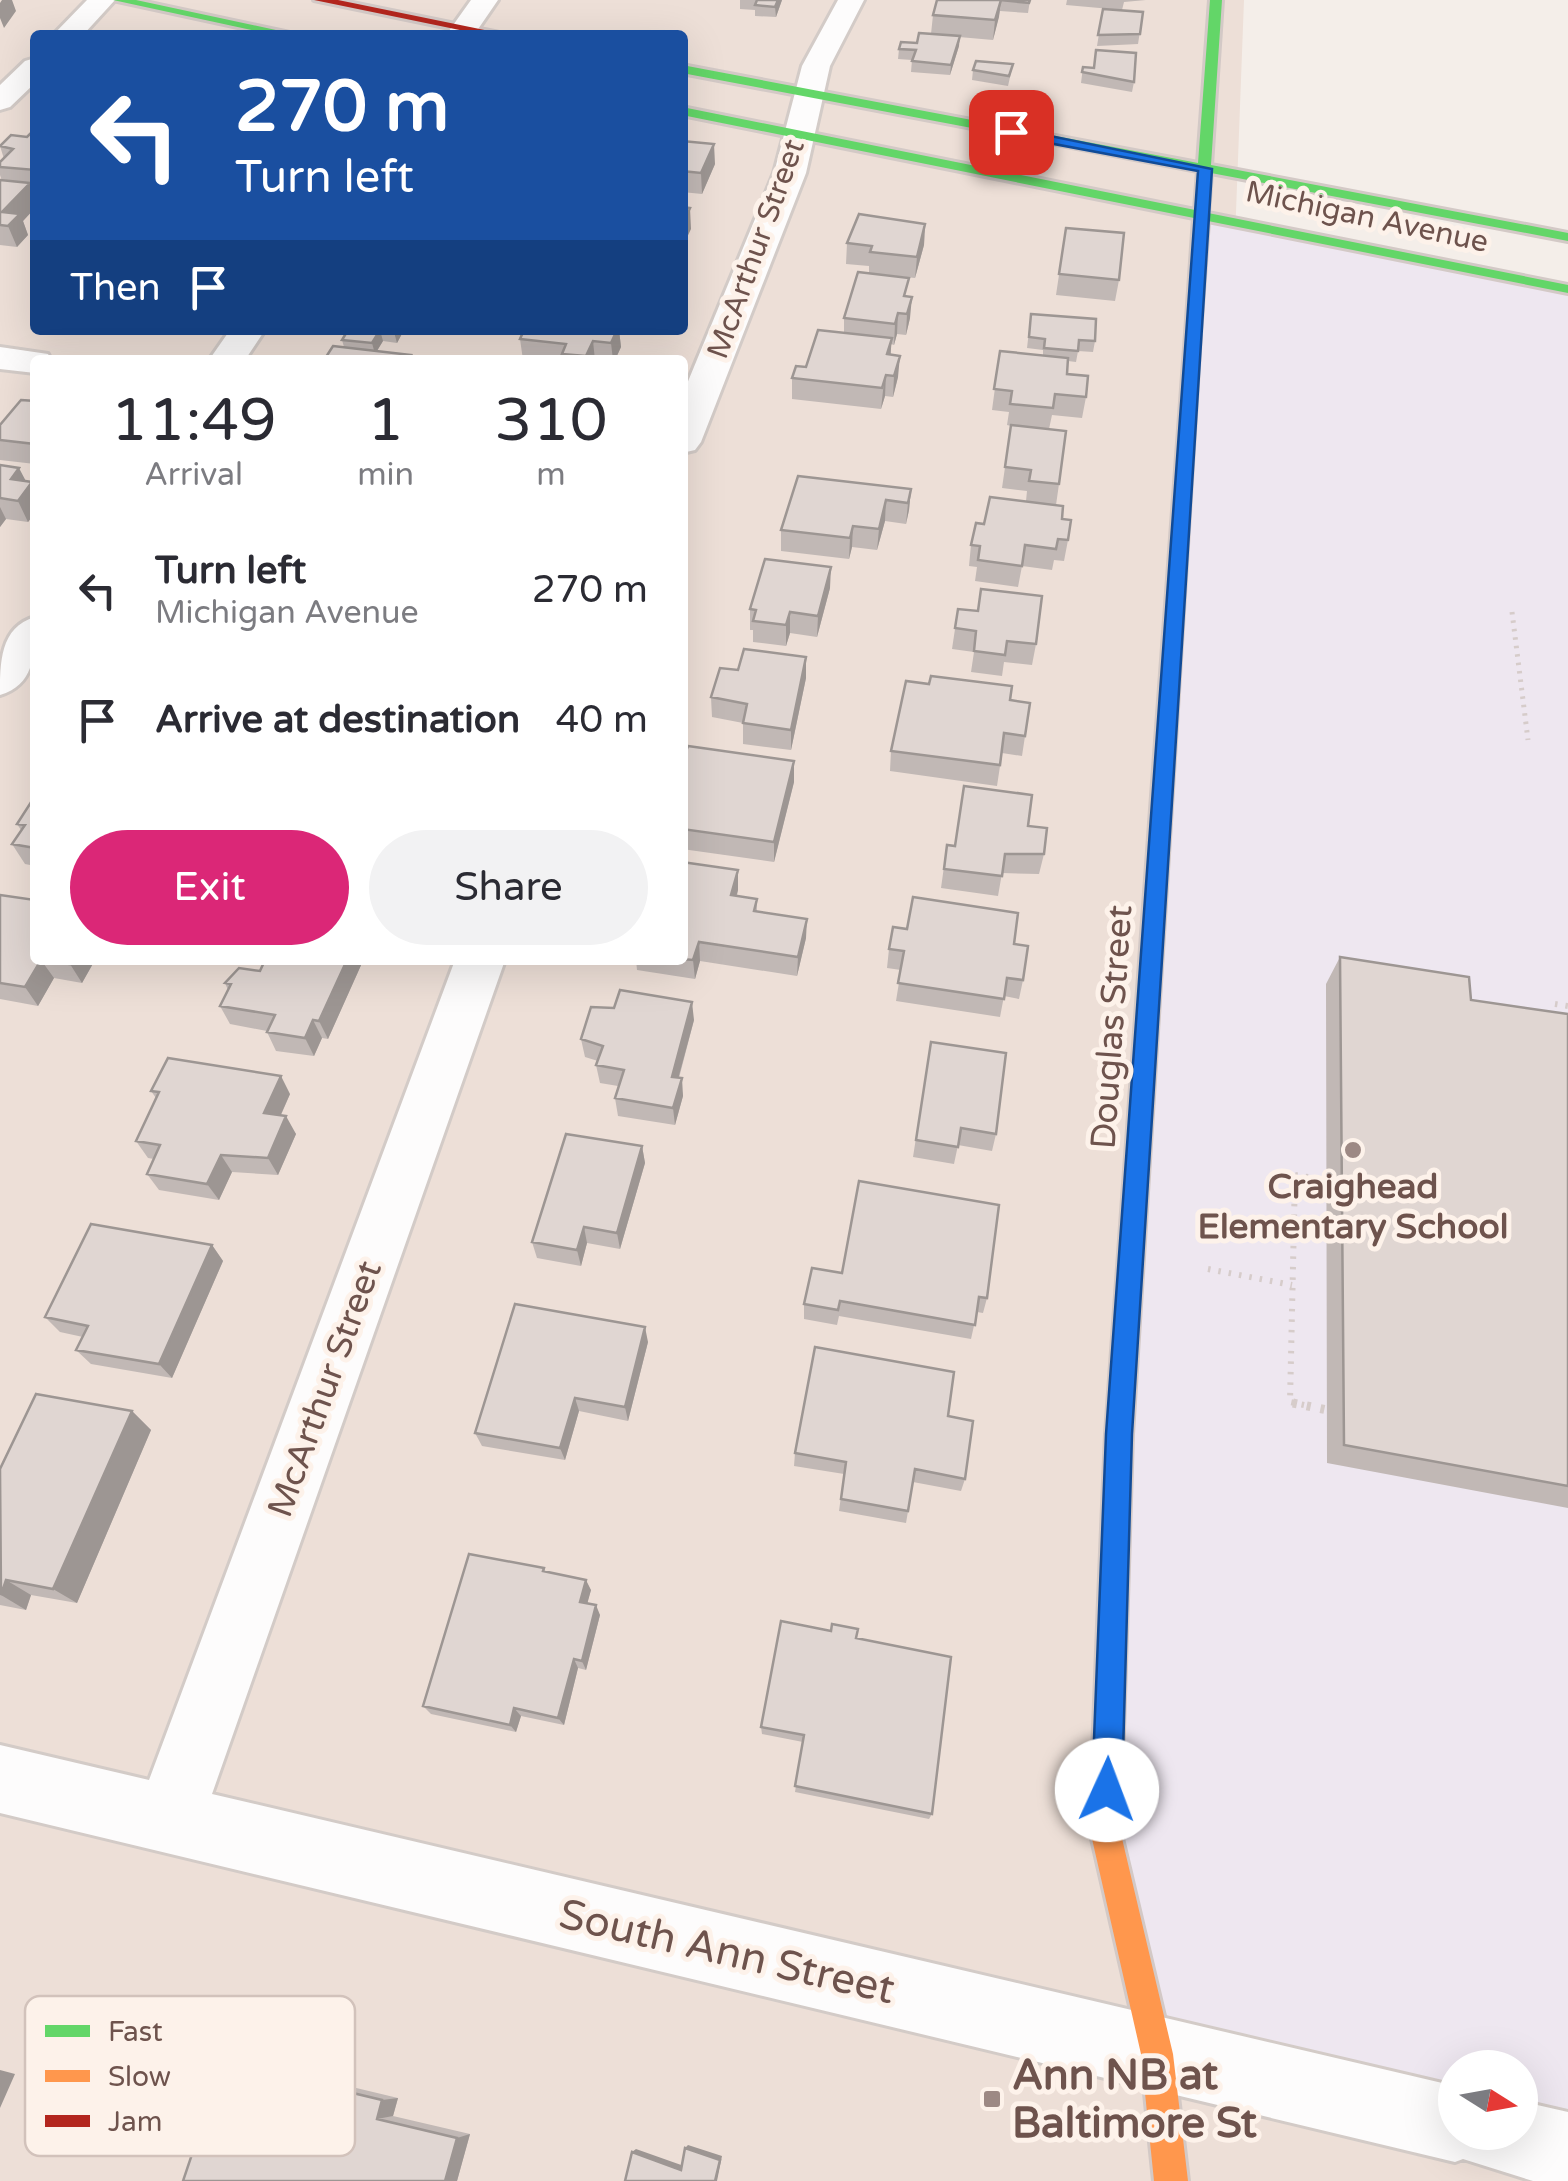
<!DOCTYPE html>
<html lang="en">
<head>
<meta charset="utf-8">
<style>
	body { margin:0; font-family:"Varela Round",sans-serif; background:#f2f2f3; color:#2b2b33; height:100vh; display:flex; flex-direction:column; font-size:38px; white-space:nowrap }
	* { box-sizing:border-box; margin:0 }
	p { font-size:32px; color:#7c7c81 }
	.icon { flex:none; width:55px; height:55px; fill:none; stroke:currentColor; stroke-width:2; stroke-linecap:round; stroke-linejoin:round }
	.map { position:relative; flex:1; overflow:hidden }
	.panel { position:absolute; left:30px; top:355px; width:658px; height:610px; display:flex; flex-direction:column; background:#fff; border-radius:10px; box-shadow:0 10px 40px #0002 }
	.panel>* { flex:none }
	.top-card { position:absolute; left:30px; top:30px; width:658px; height:305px; border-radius:10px; box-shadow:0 10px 40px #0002; background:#1a4fa0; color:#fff; overflow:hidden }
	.needle { width:65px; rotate:101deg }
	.fabs { position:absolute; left:1438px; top:2050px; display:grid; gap:20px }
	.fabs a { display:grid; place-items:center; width:100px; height:100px; border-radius:50%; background:#fff; box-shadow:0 10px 40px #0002; font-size:50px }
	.pin { position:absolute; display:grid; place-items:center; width:85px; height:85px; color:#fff; margin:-42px; border-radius:20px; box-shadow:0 5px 15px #0006 }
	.me { position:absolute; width:110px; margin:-55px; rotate:2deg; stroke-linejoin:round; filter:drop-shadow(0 0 8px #0008) }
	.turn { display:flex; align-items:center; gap:35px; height:210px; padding:0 40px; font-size:45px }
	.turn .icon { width:130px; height:130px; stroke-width:2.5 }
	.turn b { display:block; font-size:70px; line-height:85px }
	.then { display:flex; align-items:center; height:95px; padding:0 40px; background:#0003; gap:20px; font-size:38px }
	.eta { display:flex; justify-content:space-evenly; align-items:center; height:170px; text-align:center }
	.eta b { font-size:60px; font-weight:600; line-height:70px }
	.cta { display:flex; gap:20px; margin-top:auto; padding:20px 40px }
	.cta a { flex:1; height:115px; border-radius:60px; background:#db2777; color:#fff; font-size:40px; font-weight:600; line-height:115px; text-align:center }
	.cta a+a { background:#f2f2f3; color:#2b2b33 }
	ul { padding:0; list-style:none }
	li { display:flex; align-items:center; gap:30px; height:130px; padding:0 40px }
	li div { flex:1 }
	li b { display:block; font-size:38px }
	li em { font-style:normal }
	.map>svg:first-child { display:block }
</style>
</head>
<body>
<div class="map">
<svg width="1568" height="2181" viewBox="0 0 1568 2181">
	<rect width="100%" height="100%" fill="#f4eee9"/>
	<path fill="#eddfd7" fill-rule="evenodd" d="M0 0H1244L1168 2017 0 1766ZM35 35H682V330H35ZM35 360H682V960H35Z
		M0 1797 1455 2132 1568 2181H0Z"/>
	<path fill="#eee7f0" d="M1202 213 1568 289V2151L1520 2132V2068H1455V2124L1157 2054 1105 1830Z"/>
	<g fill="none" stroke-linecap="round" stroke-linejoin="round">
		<defs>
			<path id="street" d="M87 0H115L83 35H53Z
				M471 0H498L474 35H446Z
				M838 0H864L830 66 806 173 701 442 695 450 682 453V396L774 173 802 66Z
				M35 58V83L10 107 0 110V85L25 61Z
				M230 330H265L245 360H209Z
				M0 347 48 354 51 360H35V373L0 369Z
				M35 617C35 649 37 684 0 695 0 663 0 627 35 617Z
				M455 960H505L212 1794 1455 2086V2132H1520V2101L1568 2112V2181H1533L1463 2159 1455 2162 0 1813V1745L149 1780Z"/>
			<path id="fast" d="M113 0H136L299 35H275Z
				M1210 0H1222L1211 165 1568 233V241L1211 173 1208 213 1568 285V293L1208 221 1200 334 1193 338 1186 334 1194 218 682 115V107L1195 210 1198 171 682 73V65L1198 163Z
				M1160 816 1170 823 1132 1434 1127 1600 1123 1610 1113 1614 1103 1610 1099 1600 1106 1434 1150 823Z"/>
			<path id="slow" d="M1193 330 1200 334 1170 823 1160 830 1150 823 1186 334Z
				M1113 1586 1123 1590 1127 1600 1120 1830 1173 2054 1188 2181H1154L1141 2054 1090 1830 1099 1600 1103 1590Z"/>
			<path id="jam" d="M314 0H338L509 35H484Z"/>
		</defs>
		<use href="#street" stroke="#d3cbc7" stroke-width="6"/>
		<use href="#fast" stroke="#d3c9c6" stroke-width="6"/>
		<use href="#slow" stroke="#d3c9c6" stroke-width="6"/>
		<use href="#jam" stroke="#d3c9c6" stroke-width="6"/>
		<path stroke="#d6ccca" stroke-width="5" stroke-dasharray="2.5 6" stroke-linecap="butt" d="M1512 612 1528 740"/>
		<path stroke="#d6ccca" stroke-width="6" stroke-dasharray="2.5 8" stroke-linecap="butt" d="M1555 1004 1568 1006
			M1208 1269 1292 1285
			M1304 1405 1290 1402 1295 1175 1327 1180"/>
		<path stroke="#d6ccca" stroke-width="9" stroke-dasharray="4 10" stroke-linecap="butt" d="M1293 1403 1327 1410"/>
		<use href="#street" fill="#fdfcfc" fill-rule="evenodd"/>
		<use href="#fast" fill="#63d668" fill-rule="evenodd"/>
		<use href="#slow" fill="#ff974d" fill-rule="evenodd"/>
		<use href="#jam" fill="#b3261e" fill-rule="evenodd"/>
	</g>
	<path fill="#c1b8b5" d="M740 0H782L776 17 755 16V10L740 9Z
		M937 0H1030L1028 13 1000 11 993 40 959 37V46L950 75 911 72 912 60 898 59 899 49 917 43 931 34 933 15Z
		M1067 0H1146L1124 2 1122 10 1066 5Z
		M1103 9 1143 12 1138 44 1097 46Z
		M1013 64 1008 86 972 80 973 70Z
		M1083 67 1094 68 1134 82 1132 92 1081 83Z
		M35 129V190H33L35 196V208L23 221 28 235 17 247 0 245V180L2 181 0 175V162L4 159 0 146 27 137Z
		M682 141 715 164 702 194 682 192Z
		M925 224 924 245 915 278 869 273V266L846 264 847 243Z
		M1066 228 1119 280 1115 301 1056 295Z
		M908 297 910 318 906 335 897 334 894 345 891 344V355L898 377 893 397 885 396 881 409 792 399V378L806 367 844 333V318Z
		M1031 314 1095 341 1093 352 1078 351 1076 362 1068 361 1067 374 1086 397 1082 418 1052 415 1049 429 1059 484 1056 505 1068 540 1064 561 1054 560 1052 570 1022 566 1018 587 975 581 977 567 969 566 971 545 984 524 1026 501 1027 491 1002 488 1011 426 1007 425 1009 412 992 410 1000 351 1043 355V350L1027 348Z
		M348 330H404L397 343 383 341 377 351 411 355 412 360H324L344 347 342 340Z
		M619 330 621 347 615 360H523L520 339Z
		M35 401V464L0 460V425Z
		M0 465 26 481 32 482 35 487V513L28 522 6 519 0 527Z
		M911 489 909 510 906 524 885 521 877 550 852 547 849 559 781 551V530Z
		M830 588 817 637 790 633 786 646 753 642V630H750V609Z
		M958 609 1036 644 1032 665 1004 662 1002 676 971 672 974 652 952 649Z
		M806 657V678L791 750 743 744V723L712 717 711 697 738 670Z
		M929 684 1030 703 1022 756 1002 753 997 786 890 771 891 751Z
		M682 762 794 782 774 862 682 849Z
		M35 796V866L25 864 12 844 21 830 17 824Z
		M1028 826 1044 854 1039 874 1002 873 998 896 941 888 947 845 955 846Z
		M682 862 738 890 737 896 757 899V911L806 938 797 976 700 961 695 979 637 970 636 960H682Z
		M0 895 95 960 82 983 54 978 38 1006 0 999Z
		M1014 944 1023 980 1019 999 1004 996 1000 1017 896 1001 901 970 887 968 889 949Z
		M1340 957 1471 1000 1568 1014V1508L1327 1463 1326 984Z
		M362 963 328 1039 322 1038 314 1056 276 1051 267 1032V1031L230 1024 220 1006 228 990 225 983 260 971Z
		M694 1020 679 1078 683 1096 675 1125 618 1116 615 1098 618 1086 600 1083 596 1065 598 1061 585 1057 581 1039Z
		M931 1042 996 1134 992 1151 958 1145 954 1164 913 1157Z
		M151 1091 290 1094 281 1115 296 1134 278 1175 232 1172 219 1200 159 1190 147 1174 154 1159 148 1158 136 1141 156 1098Z
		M642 1146 645 1163 620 1249 587 1243 581 1266 537 1258 532 1242Z
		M212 1245 223 1261 172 1378 91 1364 76 1350 83 1337 60 1332 45 1317Z
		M812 1268 987 1298 983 1313 977 1312 971 1339 839 1316 837 1325 804 1319V1304Z
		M648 1342 628 1421 579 1411 565 1460 482 1446 475 1433Z
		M132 1411 151 1430 77 1603 31 1595 26 1610 0 1605V1469Z
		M948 1416 965 1479 961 1491 913 1482 906 1523 839 1511 844 1474 794 1466 795 1453Z
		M544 1568 546 1572 591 1590 587 1603 600 1615 586 1670 578 1668 564 1725 521 1716 516 1732 431 1714 423 1706Z
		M856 1638 932 1814 929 1819 795 1792 803 1742 762 1734 761 1727Z
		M244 2061 398 2098 393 2116 470 2134 457 2181 223 2062Z"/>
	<path fill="#9d9693" d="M2 0H12L16 11 4 28 0 18V3Z
		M778 0H782L776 17 775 7Z
		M1001 0 999 17 993 40 995 20Z
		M960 36 959 46 950 75 951 65Z
		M714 144 715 164 702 194 701 173Z
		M30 183 35 196V208L23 221 28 235 17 247 2 212Z
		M690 208 691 229 683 246 682 225Z
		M925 224 924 245 915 278 917 257Z
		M912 297 910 318 906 335 907 314Z
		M898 313 897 334 894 345 895 324Z
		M380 330 383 341 375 354 372 343Z
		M395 330H404L397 343 394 332Z
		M617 330H619L621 347 615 360H613L611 343Z
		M892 338 890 359 886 375 885 396 881 409 887 354Z
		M593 341 595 360H586V356Z
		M900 356 898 377 893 397 894 376Z
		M19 468 29 487 32 482 35 487V513L28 522 18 501 11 479Z
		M911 489 909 510 906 524 908 503Z
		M886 500 885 521 877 550 879 529Z
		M0 507 6 519 0 527Z
		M853 526 852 547 849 559 850 538Z
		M831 567 830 588 817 637 818 616Z
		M790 612V633L786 646V625Z
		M806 657V678L791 750V730Z
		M794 761V782L774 862V842Z
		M738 870V890L731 914V895Z
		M807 919 806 938 797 976 798 957Z
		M699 942 700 961 695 979 693 960Z
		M41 960 54 978 38 1006 25 987Z
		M72 960H95L82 983 70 964Z
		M347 960H361L362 963 328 1039 319 1021Z
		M692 1002 694 1020 674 1094 672 1077Z
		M313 1020 322 1038 314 1056 305 1038Z
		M281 1076 290 1094 274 1130 264 1113Z
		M682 1078 683 1096 675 1125 673 1108Z
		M286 1116 296 1134 278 1175 268 1158Z
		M642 1146 645 1163 620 1249 617 1233Z
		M221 1155 232 1172 219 1200 207 1184Z
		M584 1227 587 1243 581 1266 577 1250Z
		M212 1245 223 1261 172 1378 159 1364Z
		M645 1327 648 1342 628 1421 625 1407Z
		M575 1398 579 1411 565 1460 560 1448Z
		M132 1411 151 1430 77 1603 53 1589Z
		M6 1580 31 1595 26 1610 1 1595Z
		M586 1580 591 1590 585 1612 580 1602Z
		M596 1605 600 1615 586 1670 582 1661Z
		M574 1659 578 1668 564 1725 558 1718Z
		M514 1708 521 1716 516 1732 510 1725Z
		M0 2070 15 2074 0 2108Z
		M398 2098 393 2116 377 2119 382 2100Z
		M470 2134 457 2181H445L457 2138Z
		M688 2145 722 2156 717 2181H715L685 2148Z
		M636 2149 684 2166 681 2170 632 2152Z"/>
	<path fill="#e0d6d2" stroke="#9d9693" stroke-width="2.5" d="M757 0H778L775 7 755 5Z
		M937 0H1001L995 20 933 15Z
		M1000 0H1030L1029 3Z
		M1103 9 1143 12 1140 34 1098 35Z
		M919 33 960 36 951 65 912 61 916 50 899 49 901 42 917 43Z
		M1096 50 1136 53 1134 82 1082 72 1083 67 1094 68Z
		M976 61 1013 64 1009 76 973 70Z
		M35 129V170L0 167V162L13 149 0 146 11 135 27 137Z
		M682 141 714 144 701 173 682 171Z
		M0 180 30 183 2 212 20 214 8 226 0 225Z
		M682 207 690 208 682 225Z
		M859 214 925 224 917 257 870 252 872 246 847 243Z
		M1066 228 1124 233 1119 280 1059 274Z
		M858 272 909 278 904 296 912 297 907 314 898 313 895 324 844 318Z
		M1031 314 1096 319 1095 341 1079 340 1078 351 1044 348 1045 339 1029 337Z
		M348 330H395L394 332 380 330 372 343 342 340Z
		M524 330H617L611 343 593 341 586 356 562 354 566 344 520 339Z
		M818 330 892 338 887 354 900 356 894 376 886 375 882 388 792 378 796 366 806 367Z
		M333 346 411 355 408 360H324Z
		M1000 351 1068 358 1067 374 1088 376 1086 397 1055 394 1053 408 1010 404 1012 391 994 389Z
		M21 400 35 401V444L0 440V425Z
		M1011 425 1066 431 1059 484 1029 481 1031 470 1005 467Z
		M0 465 19 468 11 479 32 482 18 501 0 498Z
		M798 476 911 489 908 503 886 500 879 529 853 526 850 538 781 530Z
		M990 497 1063 506 1062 519 1071 520 1068 540 1058 539 1056 549 1025 545 1022 566 978 560 980 546 971 545 976 523 984 524Z
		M765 559 831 567 818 616 790 612 786 625 753 621 756 610 750 609Z
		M981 589 1042 596 1036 644 1007 641 1005 655 974 651 976 631 955 628 958 609 978 611Z
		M744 649 806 657 791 730 743 723 747 704 711 697 720 668 738 670Z
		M931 676 1012 686 1010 700 1030 703 1025 736 1004 733 1000 765 891 751 906 681 929 684Z
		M688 746 794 761 774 842 682 829V762Z
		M964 786 1032 795 1028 826 1047 828 1044 854H1005L1002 876 944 869 947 845 955 846Z
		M35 796V848L12 844 25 825 17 824Z
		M682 862 738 870 731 895 757 899 754 911 807 919 798 957 699 942 693 960 682 959Z
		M0 895 35 900V960H41L25 987 0 983Z
		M913 897 1018 913 1014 944 1028 946 1023 980 1007 978 1004 999 898 983 904 951 889 949 893 927 907 929Z
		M1340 957 1469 977 1471 1000 1568 1014V1486L1344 1445Z
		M46 960H72L70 964Z
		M265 960H347L319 1021 313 1020 305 1038 267 1032 275 1015 220 1006 231 984 225 983 239 968 260 971Z
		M620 990 692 1002 672 1077 682 1078 673 1108 615 1098 624 1070 596 1065 603 1046 581 1039 591 1007 614 1008Z
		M931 1042 1006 1053 996 1134 961 1128 958 1147 916 1140Z
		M168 1058 281 1076 264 1113 286 1116 268 1158 221 1155 207 1184 147 1174 160 1145 136 1141 159 1092 151 1091Z
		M566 1134 642 1146 617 1233 584 1227 577 1250 532 1242Z
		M859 1181 999 1205 987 1298 979 1297 975 1325 840 1301 838 1310 804 1304 812 1268 842 1273Z
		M91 1224 212 1245 159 1364 76 1350 88 1326 45 1317Z
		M515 1304 645 1327 625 1407 575 1398 560 1448 475 1433Z
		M815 1347 954 1372 948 1416 973 1421 965 1479 915 1469 908 1511 841 1499 846 1462 795 1453Z
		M36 1394 132 1411 53 1589 6 1580 1 1595 0 1469Z
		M469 1554 544 1568 543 1571 586 1580 580 1602 596 1605 582 1661 574 1659 558 1718 514 1708 510 1725 423 1706Z
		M781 1621 831 1631 832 1624 858 1629 856 1638 951 1657 932 1814 795 1786 804 1735 761 1727Z
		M223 2062 382 2100 377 2119 457 2138 445 2181H183Z
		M685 2148 720 2160 715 2181H625L632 2152 681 2170Z"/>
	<path fill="#1a73e8" stroke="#114b97" stroke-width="2.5" d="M1011 128 1212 169 1132 1434 1122 1790 1117 1801 1107 1805 1096 1801 1092 1790 1106 1434 1198 171 1006 135V129Z"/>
	<g fill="#9d8984" stroke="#fdf2ea" stroke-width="4">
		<circle cx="1353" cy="1150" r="10"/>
		<rect x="982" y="2089" width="20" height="20" rx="5"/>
	</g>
	<g text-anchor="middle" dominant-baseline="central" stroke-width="10" stroke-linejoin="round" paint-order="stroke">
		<g font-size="30" fill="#6e534d" stroke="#fdf2ea">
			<text transform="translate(1367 217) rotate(12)">Michigan Avenue</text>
			<text transform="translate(756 249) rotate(-70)">McArthur Street</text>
		</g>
		<g font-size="35" fill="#6e534d" stroke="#fdf2ea">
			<text transform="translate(1112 1027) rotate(-86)">Douglas Street</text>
			<text transform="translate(325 1389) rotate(-70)">McArthur Street</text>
		</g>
		<g font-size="35" font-weight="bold" fill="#6e534d" stroke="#fdf2ea">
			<text x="1353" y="1187">Craighead<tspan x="1353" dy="40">Elementary School</tspan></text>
		</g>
		<g font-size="42" fill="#6e534d" stroke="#fdf2ea">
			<text transform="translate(727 1952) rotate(13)">South Ann Street</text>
		</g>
		<g font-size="42" font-weight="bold" fill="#6e534d" stroke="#fdf2ea" text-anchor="start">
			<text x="1012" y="2075">Ann NB at<tspan x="1012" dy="48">Baltimore St</tspan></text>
		</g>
	</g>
	<rect x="25" y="1996" width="330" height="160" rx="15" fill="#fdf2ea" stroke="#d2c2bb" stroke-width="2.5"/>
	<rect x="45" y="2025" width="45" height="12" fill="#63d668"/>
	<rect x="45" y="2070" width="45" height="12" fill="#ff974d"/>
	<rect x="45" y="2115" width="45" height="12" fill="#b3261e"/>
	<g font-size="28" fill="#6e534d">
		<text x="108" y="2041">Fast</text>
		<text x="108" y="2086">Slow</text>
		<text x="108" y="2131">Jam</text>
	</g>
</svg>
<div class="fabs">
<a><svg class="needle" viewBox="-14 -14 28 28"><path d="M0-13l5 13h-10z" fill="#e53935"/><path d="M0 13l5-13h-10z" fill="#7c7c81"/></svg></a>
</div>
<div class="pin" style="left:1011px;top:132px;background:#d93025"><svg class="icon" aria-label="arrive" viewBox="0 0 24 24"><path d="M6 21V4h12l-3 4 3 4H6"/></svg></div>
<svg class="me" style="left:1107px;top:1790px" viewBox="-20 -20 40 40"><circle r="19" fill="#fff"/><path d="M0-13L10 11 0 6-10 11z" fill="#1a73e8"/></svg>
<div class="top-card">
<div class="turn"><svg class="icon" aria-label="left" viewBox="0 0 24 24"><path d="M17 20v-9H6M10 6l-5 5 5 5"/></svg><div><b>270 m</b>Turn left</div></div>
<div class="then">Then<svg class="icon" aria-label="arrive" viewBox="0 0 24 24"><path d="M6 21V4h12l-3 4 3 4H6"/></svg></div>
</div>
<section class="panel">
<div class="eta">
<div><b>11:49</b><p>Arrival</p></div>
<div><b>1</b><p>min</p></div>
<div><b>310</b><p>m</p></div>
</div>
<ul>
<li><svg class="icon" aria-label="left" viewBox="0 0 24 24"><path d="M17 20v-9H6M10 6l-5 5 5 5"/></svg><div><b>Turn left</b><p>Michigan Avenue</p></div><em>270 m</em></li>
<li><svg class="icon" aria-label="arrive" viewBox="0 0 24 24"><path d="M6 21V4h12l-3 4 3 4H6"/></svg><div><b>Arrive at destination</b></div><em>40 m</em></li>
</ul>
<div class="cta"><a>Exit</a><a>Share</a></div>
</section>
</div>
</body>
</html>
